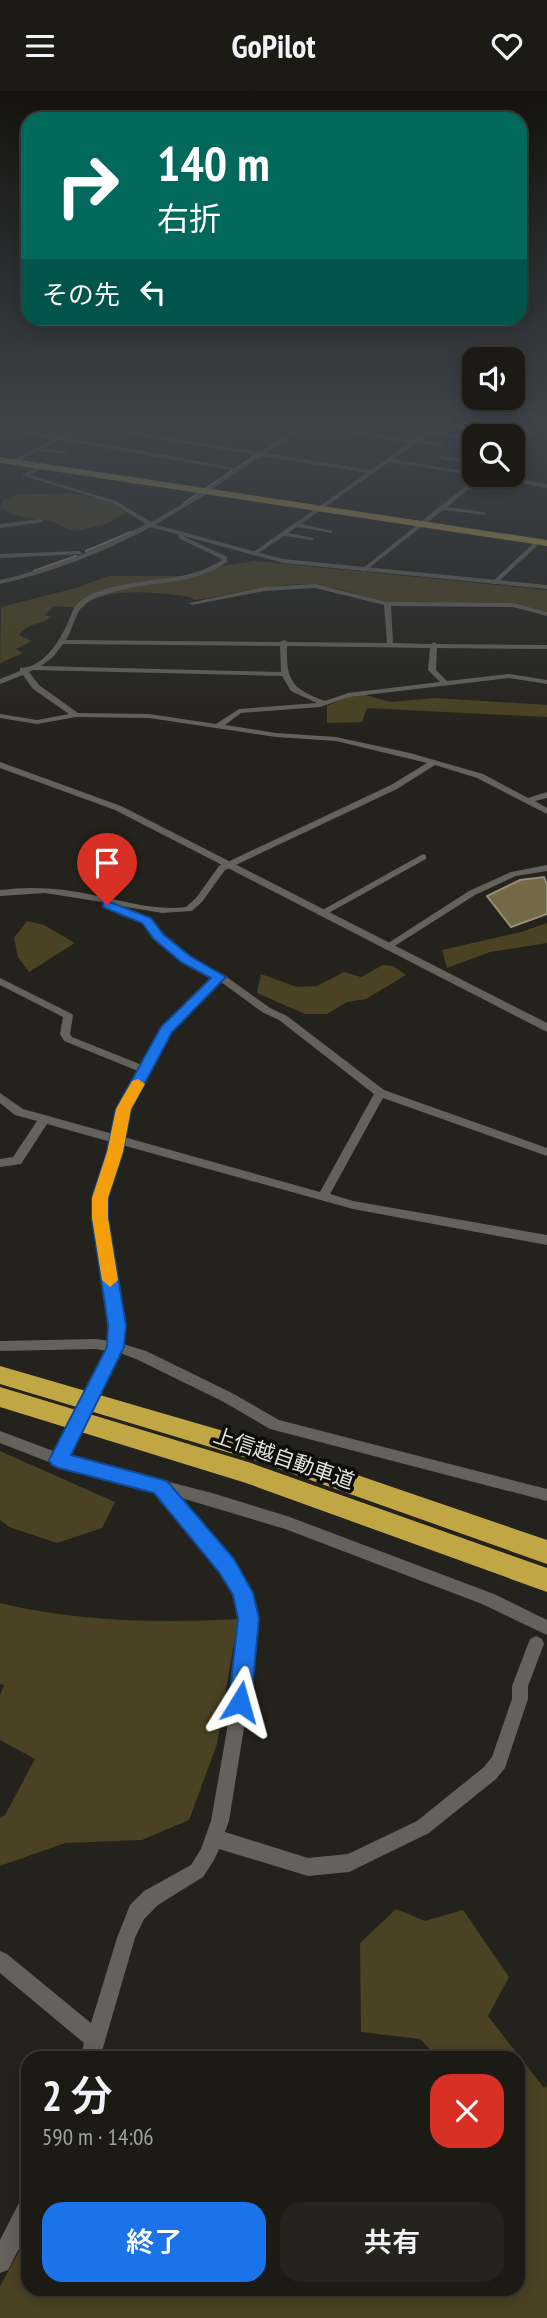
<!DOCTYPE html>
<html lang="ja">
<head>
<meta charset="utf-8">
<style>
	body { margin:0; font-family:"PT Sans Narrow","Noto Sans JP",sans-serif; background:#24231e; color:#f1f3f6; height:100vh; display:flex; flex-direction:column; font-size:26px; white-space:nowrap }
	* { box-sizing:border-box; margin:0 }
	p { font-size:23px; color:#a0a1a0 }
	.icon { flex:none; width:38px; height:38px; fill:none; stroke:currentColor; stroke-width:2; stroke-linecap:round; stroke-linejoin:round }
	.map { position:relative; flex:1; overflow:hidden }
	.drawer { position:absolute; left:21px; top:1960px; width:504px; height:245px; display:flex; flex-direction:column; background:#1b1a15; border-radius:21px; box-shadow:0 4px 18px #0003,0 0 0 2px #393834 }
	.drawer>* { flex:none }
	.guide { position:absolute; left:21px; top:21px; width:506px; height:214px; border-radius:21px; box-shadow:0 4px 18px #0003,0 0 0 2px #393834; background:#00695c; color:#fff; overflow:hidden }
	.tools { position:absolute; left:462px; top:256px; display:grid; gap:14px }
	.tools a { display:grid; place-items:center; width:63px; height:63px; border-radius:14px; background:#1b1a15; box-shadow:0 4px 18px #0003,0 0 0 2px #393834; font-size:35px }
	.pin { position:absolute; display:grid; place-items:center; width:60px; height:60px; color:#fff; margin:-72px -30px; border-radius:50% 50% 50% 0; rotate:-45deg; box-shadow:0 0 7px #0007 }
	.pin .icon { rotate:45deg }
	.me { position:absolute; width:77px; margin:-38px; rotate:8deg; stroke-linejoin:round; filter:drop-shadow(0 0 5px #0008) }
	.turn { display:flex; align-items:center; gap:24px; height:147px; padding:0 21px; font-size:32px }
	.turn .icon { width:91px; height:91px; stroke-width:2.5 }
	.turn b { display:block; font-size:49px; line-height:60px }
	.then { display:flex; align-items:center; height:66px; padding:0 21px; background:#0003; gap:14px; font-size:26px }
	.round { display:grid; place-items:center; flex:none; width:74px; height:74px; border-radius:21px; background:#24231e }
	.head { display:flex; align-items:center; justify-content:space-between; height:119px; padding:0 21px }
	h1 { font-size:42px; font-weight:600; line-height:52px }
	.cta { display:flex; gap:14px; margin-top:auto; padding:14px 21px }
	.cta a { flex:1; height:80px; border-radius:21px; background:#1a73e8; color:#fff; font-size:28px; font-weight:600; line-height:80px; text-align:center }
	.cta a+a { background:#24231e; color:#f1f3f6 }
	header { display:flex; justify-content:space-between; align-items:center; height:91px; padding:0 21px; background:#1b1a15; font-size:32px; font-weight:600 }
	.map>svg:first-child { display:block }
</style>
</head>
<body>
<header><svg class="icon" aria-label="menu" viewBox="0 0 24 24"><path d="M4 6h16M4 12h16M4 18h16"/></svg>GoPilot<svg class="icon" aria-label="heart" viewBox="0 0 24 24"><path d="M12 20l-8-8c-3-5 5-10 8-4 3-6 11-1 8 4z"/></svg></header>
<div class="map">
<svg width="547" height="2227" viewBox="0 0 547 2227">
	<rect width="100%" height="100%" fill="#24221c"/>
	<path fill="#4a4222" d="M71 402 109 410 126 422 107 433 74 440 53 431 18 425 0 417 2 410 14 404Z
		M255 470 547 499V521C501 507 457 513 409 513 377 513 348 497 315 494 274 490 234 504 194 509L190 506C162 502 102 494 83 517L53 515 45 524 51 526C39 535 31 530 19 544L32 550 16 558 23 562 0 572 1 516 76 497 109 485H182L215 476Z
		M365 604 391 611 435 607 547 614V626L367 617 362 631 327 632V615L347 606Z
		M27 830 44 834 75 852 29 881 18 866 14 847Z
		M547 832V852L490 861 447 877 442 859 521 841Z
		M383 874 393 875 406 884 366 908 347 911 327 923H305L257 902 261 883 297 896 317 895 344 881 361 886Z
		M0 1360 115 1411 102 1437 57 1452 9 1436 0 1429Z
		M0 1512C78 1531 159 1532 238 1528L217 1653 189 1729 142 1749 65 1752 0 1775V1727L5 1724 35 1668 0 1649V1604L4 1594 0 1593Z
		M396 1818 425 1830 463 1819 509 1886 488 1925 544 1997 547 1995V2227H0V2195L28 2144V2198H518V1967H438L420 1948 361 1941 360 1852Z"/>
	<path fill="#736946" stroke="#958e74" stroke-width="2" d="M544 786 547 794V823L511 836 487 805 520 789Z"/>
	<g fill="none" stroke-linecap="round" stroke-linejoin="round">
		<path stroke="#958e74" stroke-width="2" d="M184 412 258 363
			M86 460 131 441
			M34 480 76 465"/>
		<path fill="#64625b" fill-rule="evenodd" d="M77 334H90L371 379 410 352 299 334H312L414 349 436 334H442L433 340 458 345V347L430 343 421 349 444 353V355L417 352 393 368 474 382V383H487L547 393V397L483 386 447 416 484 421 486 424 443 419 364 481 361 479 362 478 478 385 389 371 301 433 332 440V442L297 436 288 442 313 447V449L284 445 254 465 252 462 367 382 83 336 64 346 241 378 238 380 59 349 43 357 67 361V363L38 360 13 373 11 370 53 348 0 339V335L58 345Z
			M539 335 544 336 513 362V357Z
			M441 365 474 370V374L439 368Z
			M40 375 45 376 29 384 116 410 151 431 205 400 210 401 155 434V436H151C102 462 53 481 0 493V489C52 477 100 458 146 433L112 412 21 384Z
			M41 428 43 431 0 437V433Z
			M181 442 185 446 227 466V471C193 496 146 489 107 503 100 505 88 509 83 515 76 521 72 540 66 549L280 551 284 549 288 551 387 552 384 514 315 497 264 500 192 514 189 512 264 496 315 493 387 511 513 512 547 521V525L513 516 391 515 393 552 431 553 434 551 437 553 547 554V558L437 557 436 579 447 590 509 583 547 589V593L509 587 349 606 320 616 241 622 225 634 276 642 336 646 410 662 483 683 528 707 547 701V707L535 710 547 717V723L477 687 435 674 397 698 225 779 202 811 192 820 162 822 115 814 149 828 161 844 189 866 224 884 270 917 287 925 384 999 547 1057V1065L383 1007 330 1103 353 1110 547 1144V1154L353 1118 122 1054 106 1107V1127L124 1234 123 1253 146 1260 232 1302 279 1329 547 1398V1410L270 1338 222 1310 136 1268 120 1262 68 1365 212 1402 287 1425 494 1503 547 1529V1544L482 1513 285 1438 178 1406 232 1469 250 1502 256 1527 252 1587 229 1730 225 1741 308 1767 348 1763 417 1730 484 1676 492 1666 512 1608V1595L530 1548 536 1545 542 1548 544 1553 528 1595V1608L505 1677 496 1688 429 1742 349 1781 308 1785 219 1758 214 1769 203 1786 158 1814 144 1828 135 1847 100 1967H80L84 1952 0 1882V1860L7 1863 91 1932 117 1847 130 1814 144 1800 191 1774 201 1758 211 1730 236 1587 240 1527 234 1503 222 1479 155 1400 59 1375 0 1352V1340L56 1361 107 1260 96 1258 0 1260V1250L96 1248 110 1250V1234L94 1127V1107L111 1051 47 1033 21 1073 0 1076V1068L13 1066 37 1030 15 1024 0 1012V1002L23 1018 113 1043 118 1018 138 980 64 950 60 943 63 926 0 894V887L72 923 73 925 70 943 72 946 142 974 162 936 213 887 181 870 155 848 143 832 104 816 102 811 45 802 0 805V799C32 795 62 797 93 804 124 810 155 820 186 816L196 807 219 775 391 694 427 672 336 650 276 646 149 627 76 626 37 633 0 627V623L37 629 69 623 33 598 23 584 0 593V588L20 580V577C43 577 60 550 68 531 71 525 73 516 78 512 101 491 156 491 186 484 199 481 210 476 221 470L222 468 180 448 178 444ZM63 553 280 555 281 581 41 575 53 566ZM287 555 430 557 428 579 440 591 348 602 325 610C292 598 286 590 287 555ZM33 579 282 585 291 600 317 612 239 618 216 633 149 623 78 622 39 594 29 581ZM221 891 262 921 279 929 374 1003 320 1101 124 1046 130 1018 170 940Z
			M536 450 541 451 496 493H492V491Z
			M80 460 82 463 0 467V463Z
			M423 763 426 764V768L325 824H319L317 822Z
			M547 774V780L516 785 475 804 390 858 387 859 382 856 469 800 511 781Z
			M28 2107V2140L8 2179 0 2182V2149L20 2110Z"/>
		<path fill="#64625b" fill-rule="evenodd" d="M301 334H308L206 402 201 401Z
			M522 334 547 335V339L525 336Z
			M153 433 283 468 547 494V498L283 472 151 436Z
			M0 671 121 715 547 932V941L115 719 0 677Z"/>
		<path fill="#ae9948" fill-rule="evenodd" d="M0 366 547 449V455L0 372Z"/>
		<path fill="#c1a744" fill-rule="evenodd" d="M0 1275 258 1350 547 1449V1473L257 1370 0 1293Z
			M0 1296 248 1371 547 1477V1501L246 1392 0 1316Z"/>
	</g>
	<linearGradient id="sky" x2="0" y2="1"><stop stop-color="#14130f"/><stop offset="0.52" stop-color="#3f444b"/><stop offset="1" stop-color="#3f444b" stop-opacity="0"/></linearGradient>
	<rect width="547" height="646" fill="url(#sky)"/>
	<path fill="#1a73e8" stroke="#114b97" stroke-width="2" d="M107 810 151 827 163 843 190 865 226 886 172 941 131 1018 123 1061 108 1107V1127L126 1234 124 1256 71 1364 167 1390 234 1468 253 1502 259 1527 251 1611 248 1618 240 1621 233 1618 229 1611 238 1527 233 1504 219 1481 154 1402 59 1377 52 1374 49 1369 107 1256 108 1234 92 1127V1107L107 1061 116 1018 161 936 211 887 181 871 154 848 142 832 103 816V811Z"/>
	<path fill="#f59e0b" d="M138 988 145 993 131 1018 123 1061 108 1107V1127L118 1189 110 1196 102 1189 92 1127V1107L107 1061 116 1018 132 990Z"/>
	<g text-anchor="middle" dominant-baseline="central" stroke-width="7" stroke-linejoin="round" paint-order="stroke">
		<g font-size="21" fill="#e5e3df" stroke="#0c0c09">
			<text transform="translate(284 1367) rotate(19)">上信越自動車道</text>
		</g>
	</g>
</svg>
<div class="tools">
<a><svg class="icon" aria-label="sound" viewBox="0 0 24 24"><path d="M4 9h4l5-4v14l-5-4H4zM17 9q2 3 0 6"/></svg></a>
<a><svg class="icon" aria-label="search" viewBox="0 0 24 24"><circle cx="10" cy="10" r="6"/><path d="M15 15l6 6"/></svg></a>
</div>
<div class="pin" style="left:107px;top:814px;background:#d93025"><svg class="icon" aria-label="arrive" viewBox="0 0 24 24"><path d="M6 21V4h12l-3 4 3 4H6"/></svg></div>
<svg class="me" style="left:240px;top:1611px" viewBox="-20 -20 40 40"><path d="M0-17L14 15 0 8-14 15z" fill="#1a73e8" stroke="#fff" stroke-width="4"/></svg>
<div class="guide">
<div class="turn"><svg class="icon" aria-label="right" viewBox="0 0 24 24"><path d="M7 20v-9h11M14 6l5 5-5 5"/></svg><div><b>140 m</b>右折</div></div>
<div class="then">その先<svg class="icon" aria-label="left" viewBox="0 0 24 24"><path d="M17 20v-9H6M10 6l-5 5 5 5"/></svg></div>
</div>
<section class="drawer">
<div class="head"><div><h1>2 分</h1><p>590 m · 14:06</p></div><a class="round" style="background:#d93025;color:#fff"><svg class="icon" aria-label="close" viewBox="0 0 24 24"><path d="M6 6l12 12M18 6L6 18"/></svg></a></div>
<div class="cta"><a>終了</a><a>共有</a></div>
</section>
</div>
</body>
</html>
